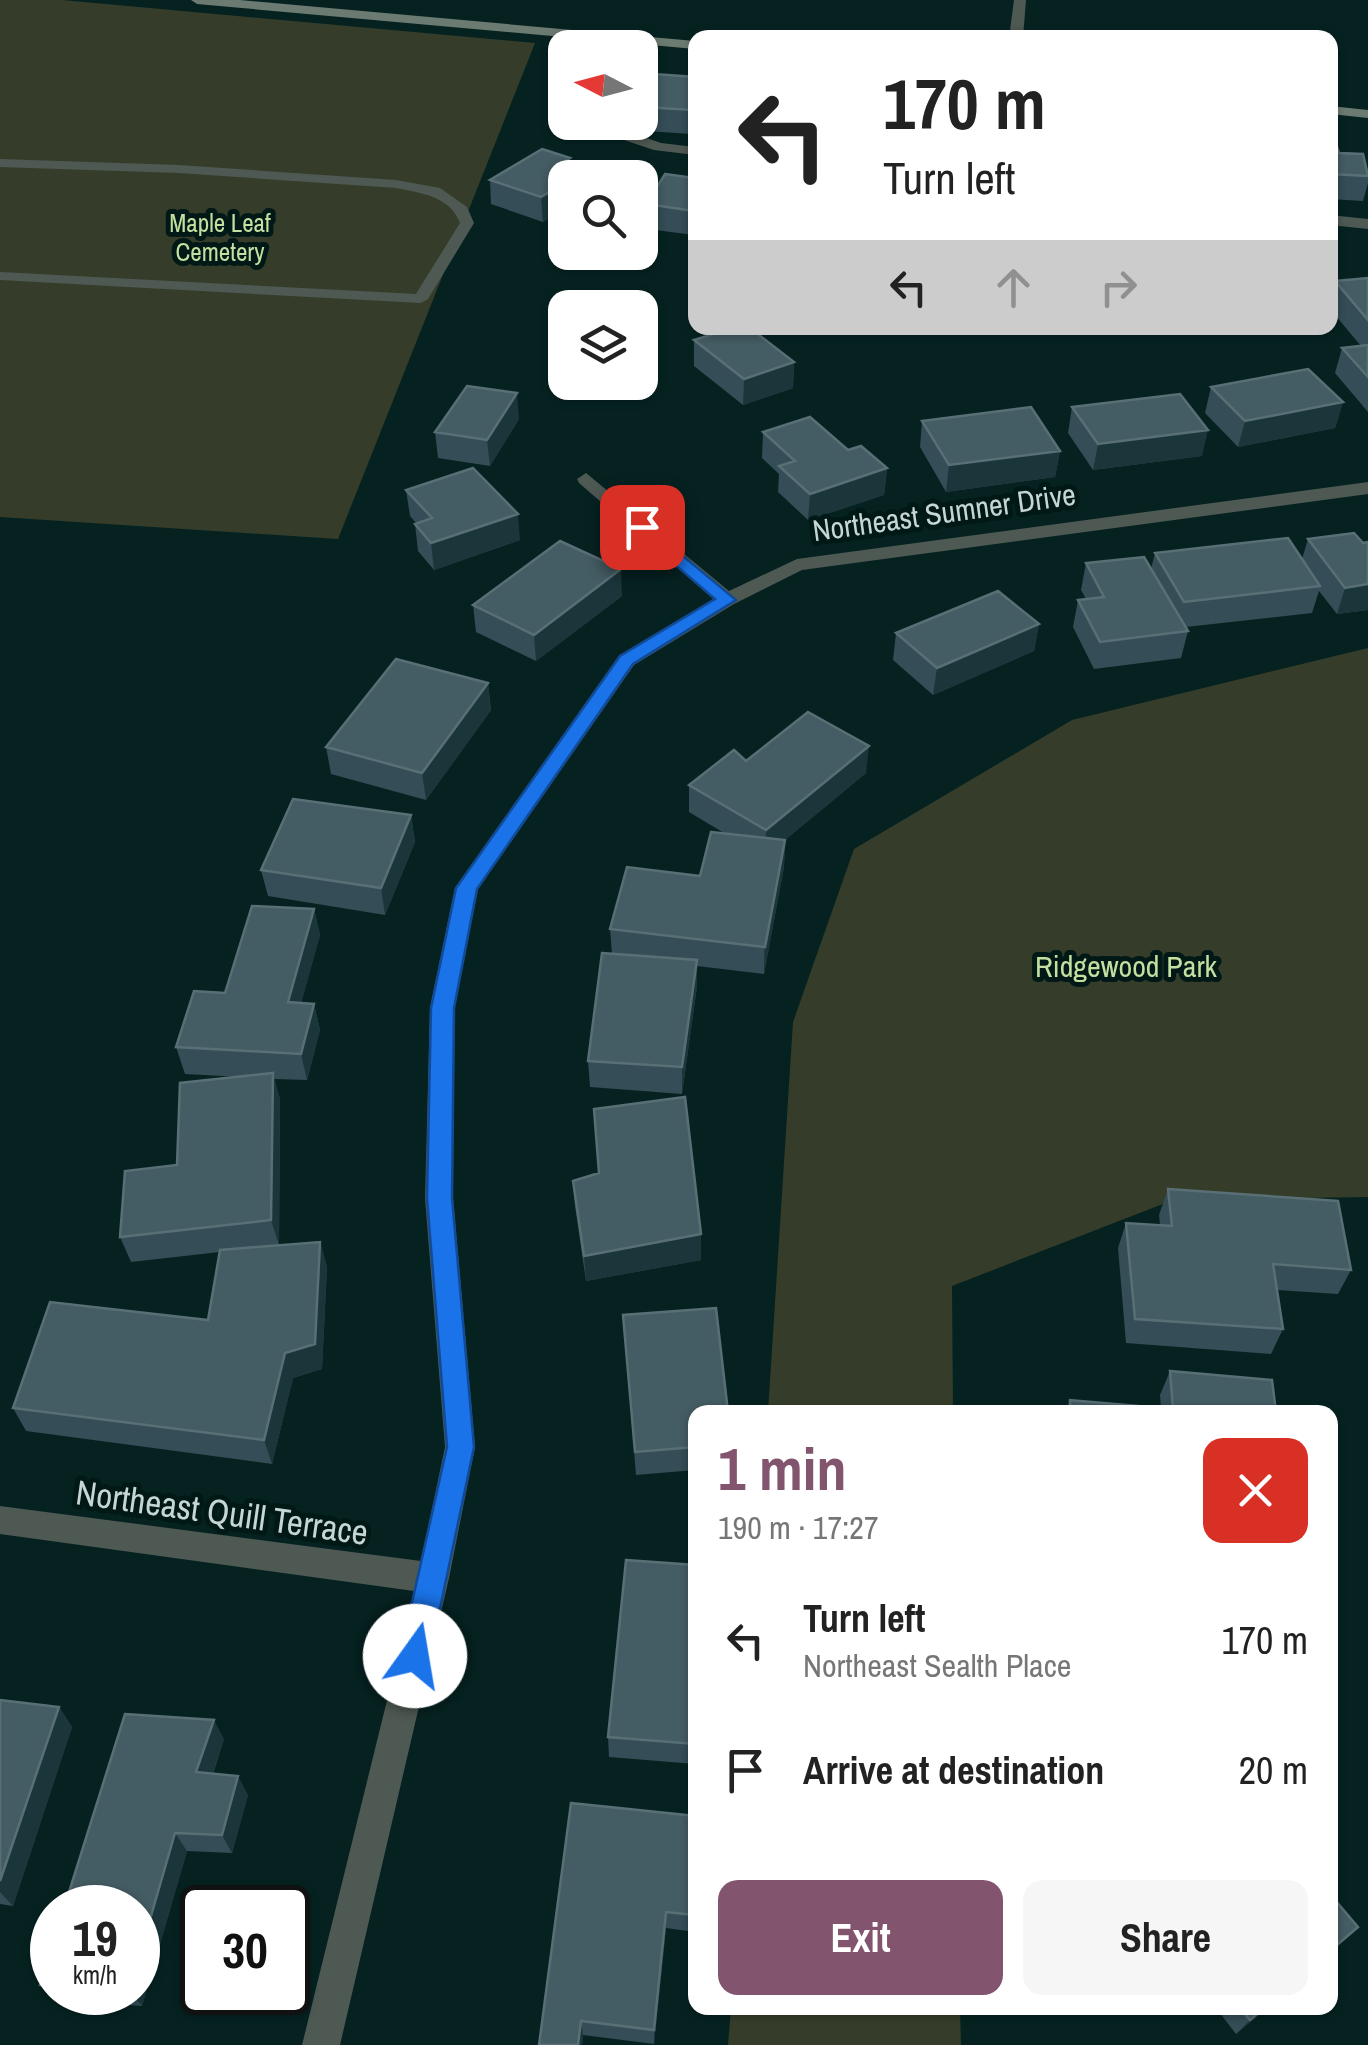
<!DOCTYPE html>
<html lang="en">
<head>
<meta charset="utf-8">
<style>
	body { margin:0; font-family:"Archivo Narrow",sans-serif; background:#f6f6f6; color:#222; height:100vh; display:flex; flex-direction:column; font-size:38px; white-space:nowrap }
	* { box-sizing:border-box; margin:0 }
	p { font-size:32px; color:#767676 }
	.icon { flex:none; width:55px; height:55px; fill:none; stroke:currentColor; stroke-width:2; stroke-linecap:round; stroke-linejoin:round }
	.map { position:relative; flex:1; overflow:hidden }
	.details { position:absolute; left:688px; top:1405px; width:650px; height:610px; display:flex; flex-direction:column; background:#fff; border-radius:20px; box-shadow:0 2px 8px #0004 }
	.details>* { flex:none }
	.guide { position:absolute; left:688px; top:30px; width:650px; height:305px; border-radius:20px; box-shadow:0 2px 8px #0004; background:#fff; color:#222; overflow:hidden }
	.needle { width:65px; rotate:276deg }
	.buttons { position:absolute; left:548px; top:30px; display:grid; gap:20px }
	.buttons a { display:grid; place-items:center; width:110px; height:110px; border-radius:20px; background:#fff; box-shadow:0 2px 8px #0004; font-size:50px }
	.speed { position:absolute; left:30px; top:1885px; display:flex; gap:20px; font-size:50px; font-weight:700; text-align:center }
	.speed>* { display:grid; place-content:center; width:130px; height:130px; border-radius:50%; background:#fff; box-shadow:0 2px 8px #0004; line-height:1 }
	.speed small { font-size:25px; font-weight:400 }
	.speed .limit { border:5px solid #111; border-radius:15px; background:#fff; color:#111 }
	.pin { position:absolute; display:grid; place-items:center; width:85px; height:85px; color:#fff; margin:-42px; border-radius:20px; box-shadow:0 5px 15px #0006 }
	.me { position:absolute; width:110px; margin:-55px; rotate:13deg; stroke-linejoin:round; filter:drop-shadow(0 0 8px #0008) }
	.turn { display:flex; align-items:center; gap:35px; height:210px; padding:0 30px; font-size:45px }
	.turn .icon { width:130px; height:130px; stroke-width:2.5 }
	.turn b { display:block; font-size:70px; line-height:85px }
	.lanes { display:flex; align-items:center; height:95px; padding:0 30px; background:#0003; justify-content:center; gap:50px; direction:ltr }
	.lanes .off { opacity:.35 }
	.round { display:grid; place-items:center; flex:none; width:105px; height:105px; border-radius:20px; background:#f6f6f6 }
	.summary { display:flex; align-items:center; justify-content:space-between; height:170px; padding:0 30px }
	h1 { font-size:60px; font-weight:700; line-height:75px; color:#82546e }
	.action { display:flex; gap:20px; margin-top:auto; padding:20px 30px }
	.action a { flex:1; height:115px; border-radius:20px; background:#82546e; color:#fff; font-size:40px; font-weight:700; line-height:115px; text-align:center }
	.action a+a { background:#f6f6f6; color:#222 }
	ul { padding:0; list-style:none }
	li { display:flex; align-items:center; gap:30px; height:130px; padding:0 30px }
	li div { flex:1 }
	li b { display:block; font-size:38px }
	li em { font-style:normal }
	.map>svg:first-child { display:block }
</style>
</head>
<body>
<div class="map">
<svg width="1368" height="2045" viewBox="0 0 1368 2045">
	<rect width="100%" height="100%" fill="#052221"/>
	<path fill="#353d2a" d="M0 0H62L535 43 338 539 0 517Z
		M1368 648V1197L1173 1200 952 1286 953 1412H768L793 1022 854 849 1072 720Z
		M731 2008H960L961 2045H728Z"/>
	<g fill="none" stroke-linecap="round" stroke-linejoin="round">
		<path fill="#4f5953" fill-rule="evenodd" d="M0 159 179 165 396 180 440 188 467 207 474 223 428 299 421 303 0 280V272L416 294 460 223C450 196 421 193 396 188L179 173 0 167Z"/>
		<path fill="#4f5953" fill-rule="evenodd" d="M587 122H601L661 143 695 147V155L654 150 591 129Z
			M1330 215 1368 219V229L1330 225Z
			M586 473 729 591 797 559 1368 482V494L802 570 734 604 634 665 478 889 454 1008 453 1198 475 1447 449 1578 340 2045H302L414 1591 0 1534V1506L421 1561 445 1447 425 1198 430 1008 455 888 620 655 714 599 579 483 577 479Z"/>
		<path fill="#4f5953" fill-rule="evenodd" d="M1014 0H1026L1023 38H1009Z"/>
		<path fill="#6c7b71" fill-rule="evenodd" d="M191 0H240L695 41V49L197 4Z
			M1330 106 1368 110V118L1330 114Z"/>
	</g>
	<path fill="#344d56" d="M640 73 695 77 691 134 646 131V119H640Z
		M1330 144 1339 153 1368 176V183L1363 201 1330 199Z
		M570 158 571 170 581 173V178H565V208L543 222 491 204 490 180Z
		M695 178V233L694 235 640 228V185L657 187Z
		M1368 278V412L1335 373 1342 348 1361 346 1330 309V299L1335 281Z
		M565 331V366L557 360 555 335Z
		M694 340 794 362 793 388 743 405 694 366Z
		M1211 387 1343 402 1335 428 1238 447 1205 413Z
		M1072 407 1202 456 1093 470 1068 433Z
		M519 419 490 466 438 458 435 432Z
		M922 421 1060 451 1055 477 946 492 920 447Z
		M763 432 848 450 887 468 884 495 808 520 778 492 779 474 762 458Z
		M406 490 520 540 434 570 418 551 415 524 416 523 410 516Z
		M1308 539 1368 542V610L1337 614 1319 591 1312 613 1186 627 1188 631 1181 658 1094 669 1073 627 1078 600 1086 599 1081 590 1086 563 1151 569 1155 553 1302 559Z
		M622 596 536 661 476 632 473 605Z
		M1039 624 1034 651 933 695 893 660 896 633Z
		M488 683 491 710 426 800 331 774 326 747Z
		M746 761 866 773 785 840 784 867 764 974 697 966V986L682 1094 590 1087 588 1061 612 954 610 929 700 876 724 833 689 812V785Z
		M411 815 415 842 385 915 268 896 261 870Z
		M314 909 320 935 301 1003 314 1004 320 1030 307 1080 274 1079 280 1099 279 1245 320 1242 327 1267 322 1369 293 1378 272 1464 26 1431 13 1408 208 1320 220 1252 131 1262 120 1237 177 1165 241 1077 185 1074 176 1047 225 993Z
		M598 1173 701 1234V1260L586 1281 575 1206 573 1181Z
		M1168 1189 1351 1270 1338 1294 1277 1290 1283 1329 1271 1354 1126 1343 1118 1248 1126 1223 1160 1225 1159 1215Z
		M623 1315 695 1412V1470L636 1475Z
		M1170 1371 1276 1412H1066L1070 1400 1161 1408 1160 1395Z
		M695 1565V1764L609 1757 608 1737Z
		M0 1700 59 1707 72 1727 13 1906 0 1904Z
		M125 1714 224 1739 213 1774 248 1795 232 1853 187 1851 142 2006 56 2000 40 1985 52 1946V1992H138Z
		M695 1816V1932L666 1928 654 2044 583 2035 582 2045H539Z
		M1216 2008H1267L1236 2034Z"/>
	<path fill="#1b363b" d="M695 100V123L691 134V110Z
		M570 158 571 178H565V208L543 222 541 197 558 166Z
		M644 335V361L640 362V337Z
		M794 362 793 388 743 405 744 379Z
		M517 393 519 419 490 466 487 440Z
		M1343 402 1335 428 1238 447 1245 421Z
		M1208 430 1202 456 1093 470 1098 444Z
		M1060 451 1055 477 946 492 949 465Z
		M887 468 884 495 808 520 810 494Z
		M518 514 520 540 434 570 431 543Z
		M621 569 622 596 536 661 534 635Z
		M1368 584V610L1337 614 1345 588Z
		M1039 624 1034 651 933 695 937 668Z
		M488 683 491 710 426 800 422 773Z
		M869 746 866 773 785 840 784 867 764 974 766 830Z
		M411 815 415 842 385 915 381 888Z
		M314 909 320 935 294 1029 288 1002Z
		M697 960V986L682 1094V1067Z
		M314 1004 320 1030 307 1080 301 1054Z
		M273 1073 280 1099 279 1245 271 1220Z
		M701 1234V1260L586 1281 584 1256Z
		M320 1242 327 1267 322 1369 293 1378 272 1464 264 1440 285 1353Z
		M59 1707 72 1727 13 1906 0 1892V1881Z
		M214 1720 224 1739 207 1791 196 1772Z
		M238 1776 248 1795 232 1853 222 1835Z
		M175 1833 187 1851 142 2006 130 1992H138V1961Z
		M666 1912V1928L654 2044V2030Z
		M1264 2008H1267L1236 2034 1250 2020Z
		M581 2021 583 2035 582 2045H578Z"/>
	<path fill="#445c63" stroke="#586f75" stroke-width="2.5" d="M640 73 695 77V100L691 110 645 107 650 96 640 95Z
		M1330 144H1336L1339 153 1363 154 1368 176 1330 174Z
		M542 149 570 158 558 166 581 173 573 178H565V183L541 197 490 180Z
		M665 174 695 178 694 211 640 203V185L657 187Z
		M1368 278V320L1335 281Z
		M733 328H750L794 362 744 379 694 340Z
		M565 331V342L555 335Z
		M1368 345V377L1342 348Z
		M1308 369 1343 402 1245 421 1211 387Z
		M467 386 517 393 487 440 435 432Z
		M1180 394 1208 430 1098 444 1072 407Z
		M1031 407 1060 451 949 465 922 421Z
		M810 417 848 450 861 446 887 468 810 494 779 466 795 461 763 432Z
		M473 468 518 514 431 543 415 524 432 518 406 490Z
		M1354 533 1363 543 1368 542V584L1345 588 1308 539Z
		M1288 538 1320 586 1184 602 1155 553Z
		M560 541 621 569 534 635 473 605Z
		M1144 557 1188 631 1100 642 1078 600 1104 597 1086 563Z
		M998 591 1039 624 937 668 896 633Z
		M396 659 488 683 422 773 326 747Z
		M808 712 869 746 766 830 689 785 734 750 746 761Z
		M293 799 411 815 381 888 261 870Z
		M711 832 785 840 765 947 610 929 627 867 700 876Z
		M252 906 314 909 288 1002 314 1004 301 1054 176 1047 194 991 225 993Z
		M602 953 697 960 682 1067 588 1061Z
		M273 1073 271 1220 120 1237 125 1171 177 1165 180 1083Z
		M685 1097 701 1234 584 1256 573 1181 599 1173 594 1109Z
		M1168 1189 1338 1201 1351 1270 1273 1264 1283 1329 1135 1319 1126 1223 1172 1226Z
		M320 1242 315 1344 285 1353 264 1440 13 1408 50 1302 208 1320 220 1250Z
		M716 1308 728 1412H695V1447L635 1452 623 1315Z
		M1170 1371 1272 1380 1276 1412H1070V1400L1173 1409Z
		M626 1560 695 1565V1744L608 1737Z
		M0 1700 59 1707 0 1881Z
		M125 1714 214 1720 196 1772 238 1776 222 1835 175 1833 138 1961V1908H64Z
		M571 1803 695 1816V1915L666 1912 654 2030 581 2021 578 2045H539Z
		M1330 1894 1358 1927 1330 1951Z
		M52 1946V1986L40 1985Z
		M1240 2008H1264L1250 2020Z"/>
	<path fill="#1a73e8" stroke="#114b97" stroke-width="2.5" d="M642 522 736 600 633 664 477 889 454 1008 452 1198 474 1447 430 1656 425 1667 415 1671 404 1667 400 1656 447 1447 427 1198 431 1008 456 888 620 656 715 599 636 531 634 527Z"/>
	<g text-anchor="middle" dominant-baseline="central" stroke-width="10" stroke-linejoin="round" paint-order="stroke">
		<g font-size="25" fill="#c4dfa0" stroke="#001917">
			<text x="220" y="223">Maple Leaf<tspan x="220" dy="29">Cemetery</tspan></text>
		</g>
		<g font-size="30" fill="#c6d6d5" stroke="#001917">
			<text transform="translate(944 512) rotate(-8)">Northeast Sumner Drive</text>
		</g>
		<g font-size="30" fill="#c4dfa0" stroke="#001917">
			<text x="1126" y="966">Ridgewood Park</text>
		</g>
		<g font-size="35" fill="#c6d6d5" stroke="#001917">
			<text transform="translate(222 1512) rotate(8)">Northeast Quill Terrace</text>
		</g>
	</g>
</svg>
<div class="buttons">
<a><svg class="needle" viewBox="-14 -14 28 28"><path d="M0-13l5 13h-10z" fill="#e53935"/><path d="M0 13l5-13h-10z" fill="#767676"/></svg></a>
<a><svg class="icon" aria-label="search" viewBox="0 0 24 24"><circle cx="10" cy="10" r="6"/><path d="M15 15l6 6"/></svg></a>
<a><svg class="icon" aria-label="layers" viewBox="0 0 24 24"><path d="M12 4l9 5-9 5-9-5zM3 14l9 5 9-5"/></svg></a>
</div>
<div class="speed"><div>19<small>km/h</small></div><div class="limit">30</div></div>
<div class="pin" style="left:642px;top:527px;background:#d93025"><svg class="icon" aria-label="arrive" viewBox="0 0 24 24"><path d="M6 21V4h12l-3 4 3 4H6"/></svg></div>
<svg class="me" style="left:415px;top:1656px" viewBox="-20 -20 40 40"><circle r="19" fill="#fff"/><path d="M0-13L10 11 0 6-10 11z" fill="#1a73e8"/></svg>
<div class="guide">
<div class="turn"><svg class="icon" aria-label="left" viewBox="0 0 24 24"><path d="M17 20v-9H6M10 6l-5 5 5 5"/></svg><div><b>170 m</b>Turn left</div></div>
<div class="lanes"><svg class="icon" aria-label="left" viewBox="0 0 24 24"><path d="M17 20v-9H6M10 6l-5 5 5 5"/></svg><svg class="icon off" aria-label="ahead" viewBox="0 0 24 24"><path d="M12 20V5M6 11l6-6 6 6"/></svg><svg class="icon off" aria-label="right" viewBox="0 0 24 24"><path d="M7 20v-9h11M14 6l5 5-5 5"/></svg></div>
</div>
<section class="details">
<div class="summary"><div><h1>1 min</h1><p>190 m · 17:27</p></div><a class="round" style="background:#d93025;color:#fff"><svg class="icon" aria-label="close" viewBox="0 0 24 24"><path d="M6 6l12 12M18 6L6 18"/></svg></a></div>
<ul>
<li><svg class="icon" aria-label="left" viewBox="0 0 24 24"><path d="M17 20v-9H6M10 6l-5 5 5 5"/></svg><div><b>Turn left</b><p>Northeast Sealth Place</p></div><em>170 m</em></li>
<li><svg class="icon" aria-label="arrive" viewBox="0 0 24 24"><path d="M6 21V4h12l-3 4 3 4H6"/></svg><div><b>Arrive at destination</b></div><em>20 m</em></li>
</ul>
<div class="action"><a>Exit</a><a>Share</a></div>
</section>
</div>
</body>
</html>
